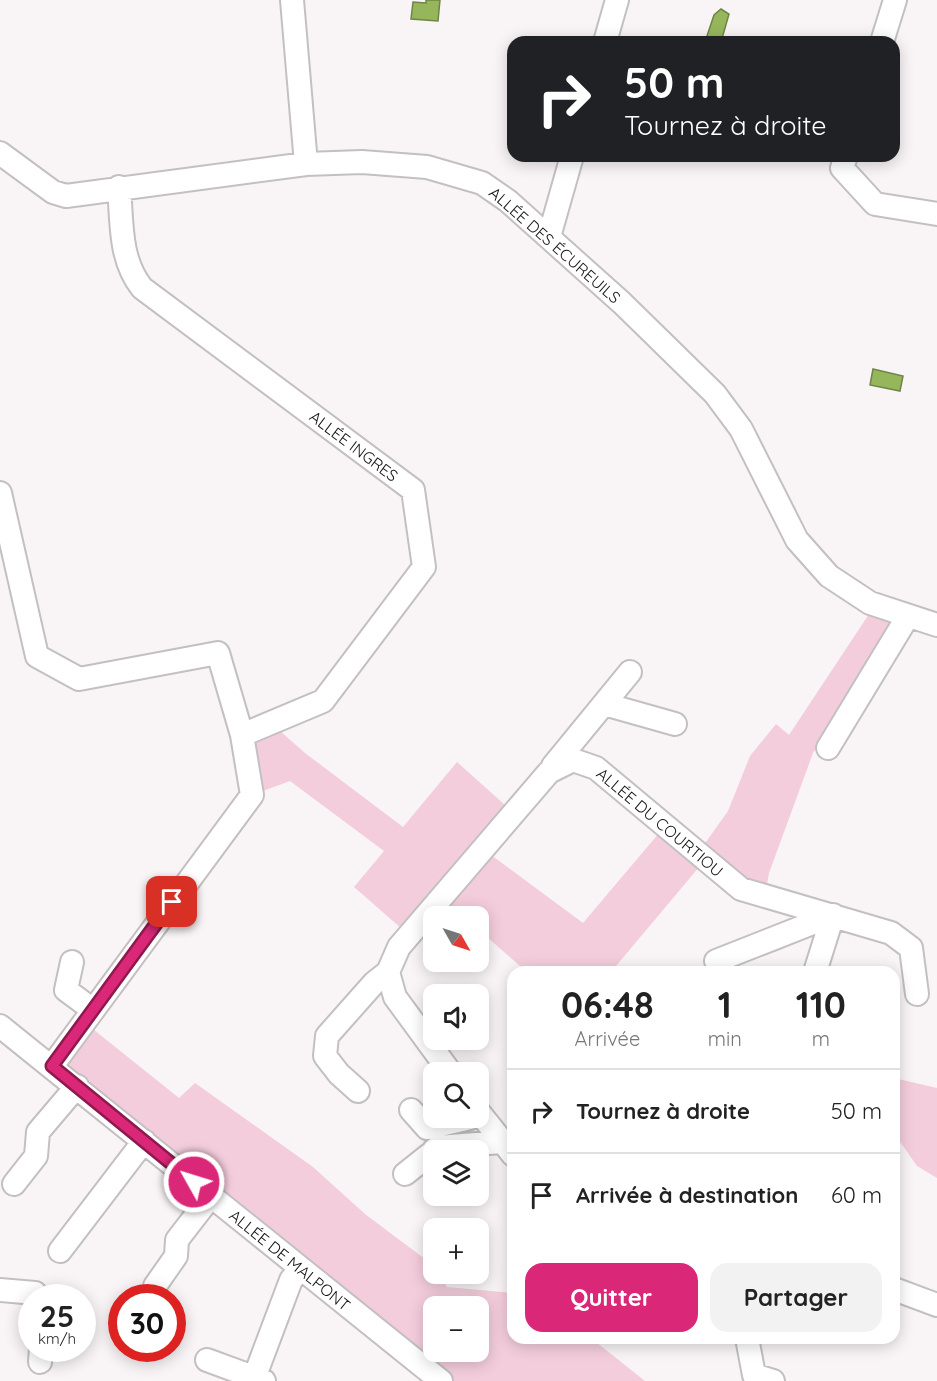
<!DOCTYPE html>
<html lang="fr">
<head>
<meta charset="utf-8">
<style>
	body { margin:0; font-family:Quicksand,sans-serif; background:#f2f2f2; color:#222; height:100vh; display:flex; flex-direction:column; font-size:22px; white-space:nowrap }
	* { box-sizing:border-box; margin:0 }
	p { font-size:20px; color:#767676 }
	.icon { flex:none; width:33px; height:33px; fill:none; stroke:currentColor; stroke-width:2; stroke-linecap:round; stroke-linejoin:round }
	.map { position:relative; flex:1; overflow:hidden }
	.panel { position:absolute; left:507px; top:966px; width:393px; height:378px; display:flex; flex-direction:column; background:#fff; border-radius:18px; box-shadow:0 3px 15px #0003 }
	.panel>* { flex:none }
	.hud { position:absolute; left:507px; top:36px; width:393px; height:126px; border-radius:18px; box-shadow:0 3px 15px #0003; background:#202124; color:#fff; overflow:hidden }
	.needle { width:39px; rotate:129deg }
	.buttons { position:absolute; left:423px; top:906px; display:grid; gap:12px }
	.buttons a { display:grid; place-items:center; width:66px; height:66px; border-radius:12px; background:#fff; box-shadow:0 3px 15px #0003; font-size:30px }
	.speed { position:absolute; left:18px; top:1284px; display:flex; gap:12px; font-size:30px; font-weight:700; text-align:center }
	.speed>* { display:grid; place-content:center; width:78px; height:78px; border-radius:50%; background:#fff; box-shadow:0 3px 15px #0003; line-height:1 }
	.speed small { font-size:15px; font-weight:400 }
	.speed .limit { border:9px solid #d22; background:#fff; color:#111 }
	.pin { position:absolute; display:grid; place-items:center; width:51px; height:51px; color:#fff; margin:-26px; border-radius:12px; box-shadow:0 3px 9px #0006 }
	.me { position:absolute; width:66px; margin:-33px; rotate:309deg; stroke-linejoin:round; filter:drop-shadow(0 0 4px #0008) }
	.turn { display:flex; align-items:center; gap:21px; height:126px; padding:0 18px; font-size:27px }
	.turn .icon { width:78px; height:78px; stroke-width:2.5 }
	.turn b { display:block; font-size:42px; line-height:51px }
	.eta { display:flex; justify-content:space-evenly; align-items:center; height:102px; text-align:center }
	.eta b { font-size:36px; font-weight:800; line-height:42px }
	.action { display:flex; gap:12px; margin-top:auto; padding:12px 18px }
	.action a { flex:1; height:69px; border-radius:18px; background:#db2777; color:#fff; font-size:24px; font-weight:800; line-height:69px; text-align:center }
	.action a+a { background:#f2f2f2; color:#222 }
	ul { padding:0; list-style:none }
	li { display:flex; align-items:center; gap:18px; height:84px; padding:0 18px; border-top:2px solid #e0e0e0 }
	li div { flex:1 }
	li b { display:block; font-size:22px }
	li em { font-style:normal }
	.map>svg:first-child { display:block }
</style>
</head>
<body>
<div class="map">
<svg width="937" height="1381" viewBox="0 0 937 1381">
	<rect width="100%" height="100%" fill="#f9f4f6"/>
	<path fill="#f4cddc" fill-rule="evenodd" d="M871 611 895 621 813 753 769 873 765 895 705 860 611 972H527L479 930 478 916H459L438 901 409 935 354 887 384 851 290 781 252 795 242 735 271 723 305 753 403 827 457 762 514 813 483 849 583 923 665 826 698 853 728 811 750 756 776 724 789 735Z
		M84 1022 179 1098 195 1083 313 1167 365 1214 433 1265 434 1274H438L447 1287 513 1293V1338H591L645 1381H441L52 1066ZM434 1306H478V1352H434Z
		M894 1078 937 1088V1178L917 1166 894 1133Z"/>
	<path fill="#96b65b" stroke="#6f8546" stroke-width="1.5" d="M426 0H440L438 21 411 19 413 2 426 3Z
		M721 9 729 14 721 42H705L714 15Z
		M873 369 903 376 900 391 870 385Z"/>
	<g fill="none" stroke-linecap="round" stroke-linejoin="round">
		<defs>
			<path id="minor" d="M292 0 306 164
				M605 42 617 0
				M882 42 895 0
				M0 153 53 192 66 196 306 164 362 162 427 167 482 183 508 201 622 303 715 394 741 429 797 540 829 576 870 603 937 625
				M846 156 842 168 875 204 937 214
				M119 187C122 222 119 259 142 288L413 490 424 567 323 701 242 735
				M549 237 572 156
				M0 493 37 656 79 679 218 653 242 735 252 795 52 1066
				M604 704 675 724
				M828 748 908 616
				M553 766 630 672
				M716 961 833 915
				M72 962 66 990 93 1010
				M815 972 833 915
				M0 1026 441 1381
				M450 1072 395 997 388 972 399 947 549 772 573 760 596 768 741 889 891 933 911 948 917 994
				M358 1091 339 1074 325 1056 327 1036 374 983 388 972
				M411 1110 427 1128 470 1118
				M478 1111 513 1155
				M434 1150 438 1147 502 1142
				M405 1174 434 1151
				M14 1184 36 1156 38 1132 77 1086
				M60 1251 144 1141
				M155 1286 176 1256 177 1240 211 1196
				M894 1289 937 1305
				M0 1290 35 1293 38 1298
				M747 1338 754 1375 773 1381
				M207 1360 264 1381
				M40 1362 41 1348
				M253 1381 291 1280 300 1269"/>
		</defs>
		<use href="#minor" stroke="#c4c0c1" stroke-width="26"/>
		<use href="#minor" stroke="#fff" stroke-width="22"/>
	</g>
	<g fill="none" stroke-linecap="round" stroke-linejoin="round">
		<defs>
			<path id="route" d="M172 902 52 1066 194 1182"/>
		</defs>
		<use href="#route" stroke="#8e194d" stroke-width="15"/>
		<use href="#route" stroke="#db2777" stroke-width="10"/>
	</g>
	<g text-anchor="middle" dominant-baseline="central" stroke-width="4.5" stroke-linejoin="round" paint-order="stroke">
		<g font-size="16" fill="#151314" stroke="#fff">
			<text transform="translate(555 245) rotate(41)">ALLÉE DES ÉCUREUILS</text>
			<text transform="translate(354 446) rotate(37)">ALLÉE INGRES</text>
			<text transform="translate(660 822) rotate(40)">ALLÉE DU COURTIOU</text>
			<text transform="translate(290 1260) rotate(39)">ALLÉE DE MALPONT</text>
		</g>
	</g>
</svg>
<div class="buttons">
<a><svg class="needle" viewBox="-14 -14 28 28"><path d="M0-13l5 13h-10z" fill="#e53935"/><path d="M0 13l5-13h-10z" fill="#767676"/></svg></a>
<a><svg class="icon" aria-label="sound" viewBox="0 0 24 24"><path d="M4 9h4l5-4v14l-5-4H4zM17 9q2 3 0 6"/></svg></a>
<a><svg class="icon" aria-label="search" viewBox="0 0 24 24"><circle cx="10" cy="10" r="6"/><path d="M15 15l6 6"/></svg></a>
<a><svg class="icon" aria-label="layers" viewBox="0 0 24 24"><path d="M12 4l9 5-9 5-9-5zM3 14l9 5 9-5"/></svg></a>
<a>+</a>
<a>−</a>
</div>
<div class="speed"><div>25<small>km/h</small></div><div class="limit">30</div></div>
<div class="pin" style="left:172px;top:902px;background:#d93025"><svg class="icon" aria-label="arrive" viewBox="0 0 24 24"><path d="M6 21V4h12l-3 4 3 4H6"/></svg></div>
<svg class="me" style="left:194px;top:1182px" viewBox="-20 -20 40 40"><circle r="17" fill="#db2777" stroke="#fff" stroke-width="3"/><path d="M0-11L8 9 0 5-8 9z" fill="#fff"/></svg>
<div class="hud">
<div class="turn"><svg class="icon" aria-label="right" viewBox="0 0 24 24"><path d="M7 20v-9h11M14 6l5 5-5 5"/></svg><div><b>50 m</b>Tournez à droite</div></div>
</div>
<section class="panel">
<div class="eta">
<div><b>06:48</b><p>Arrivée</p></div>
<div><b>1</b><p>min</p></div>
<div><b>110</b><p>m</p></div>
</div>
<ul>
<li><svg class="icon" aria-label="right" viewBox="0 0 24 24"><path d="M7 20v-9h11M14 6l5 5-5 5"/></svg><div><b>Tournez à droite</b></div><em>50 m</em></li>
<li><svg class="icon" aria-label="arrive" viewBox="0 0 24 24"><path d="M6 21V4h12l-3 4 3 4H6"/></svg><div><b>Arrivée à destination</b></div><em>60 m</em></li>
</ul>
<div class="action"><a>Quitter</a><a>Partager</a></div>
</section>
</div>
</body>
</html>
